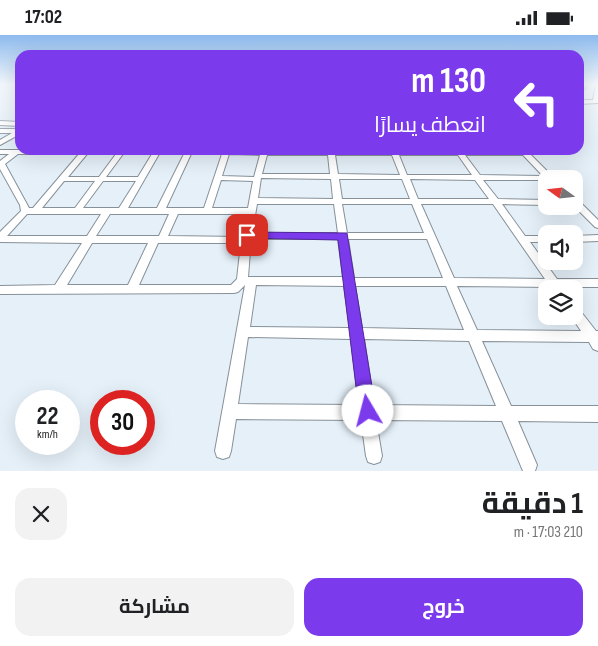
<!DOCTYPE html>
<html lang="ar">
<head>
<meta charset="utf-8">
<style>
	body { margin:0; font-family:"Sofia Sans Condensed",Cairo,sans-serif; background:#f2f2f2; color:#202124; direction:rtl; height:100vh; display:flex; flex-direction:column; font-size:19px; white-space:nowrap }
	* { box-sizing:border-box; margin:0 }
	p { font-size:16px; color:#757577 }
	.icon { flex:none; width:28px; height:28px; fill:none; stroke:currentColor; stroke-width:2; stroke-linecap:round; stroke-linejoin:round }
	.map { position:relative; height:436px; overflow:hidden; direction:ltr }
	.details { display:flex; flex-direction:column; background:#fff; flex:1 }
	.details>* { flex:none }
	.banner { position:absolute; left:15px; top:15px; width:569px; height:105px; border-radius:15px; box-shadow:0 5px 20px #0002; direction:rtl; background:#7c3aed; color:#fff; overflow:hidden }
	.needle { width:32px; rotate:285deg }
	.fabs { position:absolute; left:538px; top:135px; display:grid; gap:10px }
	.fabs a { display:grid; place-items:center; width:45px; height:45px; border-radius:10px; background:#fff; box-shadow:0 5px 20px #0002; font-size:25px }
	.speed { position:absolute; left:15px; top:355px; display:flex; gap:10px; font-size:25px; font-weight:700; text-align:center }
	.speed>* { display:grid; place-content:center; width:65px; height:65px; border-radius:50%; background:#fff; box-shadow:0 5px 20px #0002; line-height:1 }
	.speed small { font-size:12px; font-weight:400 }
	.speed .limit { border:8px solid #d22; background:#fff; color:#111 }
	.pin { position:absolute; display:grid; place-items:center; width:42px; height:42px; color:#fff; margin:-21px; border-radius:10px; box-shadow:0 2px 8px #0006 }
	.me { position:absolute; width:55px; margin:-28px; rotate:352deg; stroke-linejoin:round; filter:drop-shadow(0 0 4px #0008) }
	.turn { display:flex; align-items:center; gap:18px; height:105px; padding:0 15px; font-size:22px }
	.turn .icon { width:65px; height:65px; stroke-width:2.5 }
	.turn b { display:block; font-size:35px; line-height:42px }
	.round { display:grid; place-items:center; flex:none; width:52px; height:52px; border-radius:15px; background:#f2f2f2 }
	.summary { display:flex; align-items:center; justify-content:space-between; height:85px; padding:0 15px }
	h1 { font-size:30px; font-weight:700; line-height:38px }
	.button { display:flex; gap:10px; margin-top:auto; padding:10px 15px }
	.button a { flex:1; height:58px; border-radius:15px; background:#7c3aed; color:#fff; font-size:20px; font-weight:700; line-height:58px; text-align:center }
	.button a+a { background:#f2f2f2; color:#202124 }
	.status { display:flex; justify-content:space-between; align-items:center; height:35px; padding:0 25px; background:#fff; direction:ltr }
	.status svg { height:14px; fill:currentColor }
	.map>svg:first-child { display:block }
</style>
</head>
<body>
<div class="status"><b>17:02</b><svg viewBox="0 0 49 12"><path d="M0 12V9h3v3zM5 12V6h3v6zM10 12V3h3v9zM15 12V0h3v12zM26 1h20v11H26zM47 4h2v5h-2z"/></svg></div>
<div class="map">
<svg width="598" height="436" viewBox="0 0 598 436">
	<rect width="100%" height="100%" fill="#e5f0f9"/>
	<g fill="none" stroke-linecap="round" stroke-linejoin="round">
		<path fill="#a4c3f4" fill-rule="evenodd" d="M0 49H6L0 51Z"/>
		<defs>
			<path id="street" d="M598 49V68L579 69V65H593L596 50Z
				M0 86 20 87V91L0 90Z
				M0 94H20V99L0 110V105L12 98H0Z
				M0 115H526L555 144H546V145H483L498 164 546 165V170L502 169 525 201H546V207H530L557 244H598V252H561L560 254H552L551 252 457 251 477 295 581 296 571 281H574V271L578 273 596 296H598V316L593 314 589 307 482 306 511 371H598V387L518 386 537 430 535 436H523L502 386 376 385 382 421 380 427 374 429 368 427 366 421 361 385 236 384 231 416 229 422 223 424 217 422 215 416 245 250 238 257 234 258 0 259V251L55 250 82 208 0 207V197L21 176 20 170 0 134V126L9 119H0ZM18 119H79L33 173H29L5 129ZM87 119H116L99 142H68ZM123 119H152L138 142H106ZM159 119H184L157 173H128ZM191 119H222L204 173H166ZM229 119 260 120 254 142 222 141ZM267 120H328L330 139H262ZM335 120H392L400 140 338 139ZM399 120H458L472 140H407ZM465 120H523L543 141 480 140ZM261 143 331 144 333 164 258 163ZM339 144H402L410 164H342ZM410 144 475 145 489 164H418ZM221 145 253 146 248 173H212ZM64 146H95L75 173H42ZM103 146H136L119 173H83ZM257 169H334L338 198H252ZM342 169H412L424 198H347ZM421 169H493L545 244 454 243ZM27 179H101L87 201H7ZM110 179H169L159 201H96ZM178 179H247L242 202 168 201ZM251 204H338L343 242H248ZM348 204H427L443 243H354ZM92 208H148L128 250H67ZM158 208H241L237 244 231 250H139ZM256 250 344 251 350 293 250 292ZM355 251H446L464 295 362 293ZM248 302 351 304 359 370 238 369ZM364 304 469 306 496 371 374 370Z
				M574 163 577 164 598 185V193L595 192 574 171Z
				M598 200V206L574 207V201Z"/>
		</defs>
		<use href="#street" stroke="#879199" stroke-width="2"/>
		<use href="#street" fill="#fff" fill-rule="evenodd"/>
	</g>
	<path fill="#ca9584" d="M579 49 586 54 584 56 579 53Z"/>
	<path fill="#ebad9a" stroke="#a4796c" d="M579 49H587L586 54 579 50Z"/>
	<linearGradient id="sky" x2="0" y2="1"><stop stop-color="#8dbaed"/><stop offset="0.45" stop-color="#f3f8fc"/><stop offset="1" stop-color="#f3f8fc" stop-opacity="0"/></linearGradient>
	<rect width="598" height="110" fill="url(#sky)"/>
	<path fill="#7c3aed" stroke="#51269a" d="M247 197 347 198 376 376 374 382 368 385 361 382 359 376 338 205 244 203 242 200Z"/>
</svg>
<div class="fabs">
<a><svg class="needle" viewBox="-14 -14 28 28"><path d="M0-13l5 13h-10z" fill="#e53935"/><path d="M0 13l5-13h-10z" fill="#757577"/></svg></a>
<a><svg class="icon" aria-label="sound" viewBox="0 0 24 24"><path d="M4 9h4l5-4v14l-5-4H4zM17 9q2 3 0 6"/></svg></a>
<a><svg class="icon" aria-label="layers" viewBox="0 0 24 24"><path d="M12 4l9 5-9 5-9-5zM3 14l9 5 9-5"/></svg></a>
</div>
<div class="speed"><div>22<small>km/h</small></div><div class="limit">30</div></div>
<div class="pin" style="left:247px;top:200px;background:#d93025"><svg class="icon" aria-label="arrive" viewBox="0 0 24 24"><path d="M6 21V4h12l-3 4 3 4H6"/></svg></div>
<svg class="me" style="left:368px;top:376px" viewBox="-20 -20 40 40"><circle r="19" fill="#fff"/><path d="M0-13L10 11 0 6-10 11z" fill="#7c3aed"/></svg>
<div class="banner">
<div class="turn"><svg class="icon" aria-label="left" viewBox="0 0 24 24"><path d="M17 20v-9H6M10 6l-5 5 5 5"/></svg><div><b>130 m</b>انعطف يسارًا</div></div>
</div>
</div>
<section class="details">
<div class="summary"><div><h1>1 دقيقة</h1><p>210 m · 17:03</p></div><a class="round"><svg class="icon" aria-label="close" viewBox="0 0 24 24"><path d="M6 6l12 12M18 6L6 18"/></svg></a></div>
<div class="button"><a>خروج</a><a>مشاركة</a></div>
</section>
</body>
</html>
